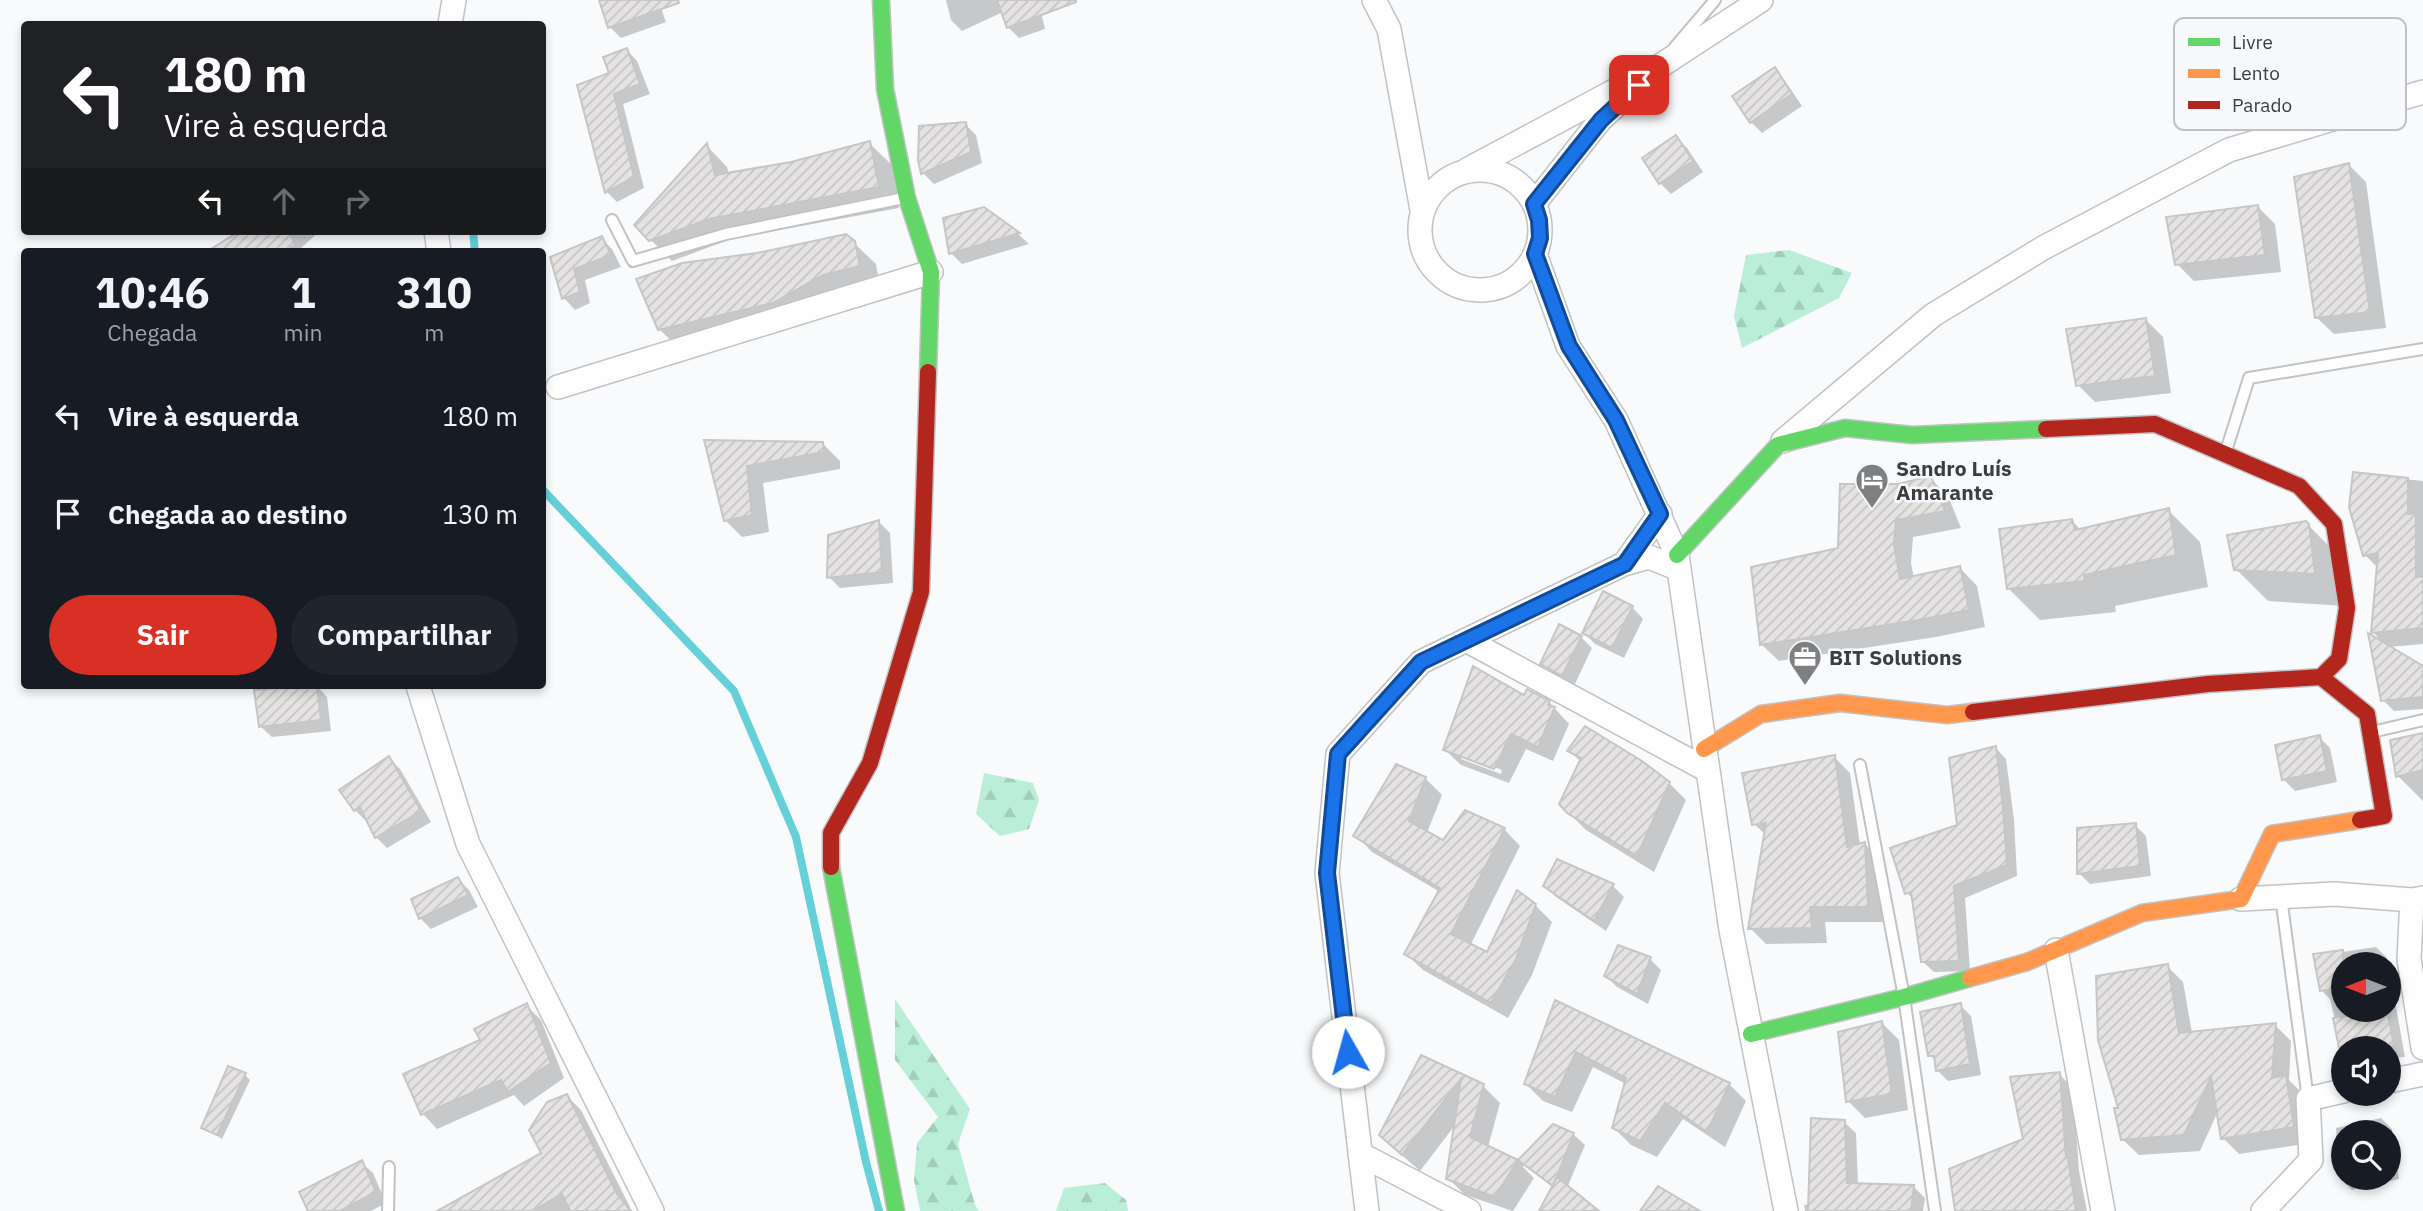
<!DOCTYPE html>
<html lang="pt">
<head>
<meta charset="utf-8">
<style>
	body { margin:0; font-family:"IBM Plex Sans",sans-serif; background:#20242c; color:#f1f3f6; height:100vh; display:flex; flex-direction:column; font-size:26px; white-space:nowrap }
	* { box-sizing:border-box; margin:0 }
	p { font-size:23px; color:#9ea1a6 }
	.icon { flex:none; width:38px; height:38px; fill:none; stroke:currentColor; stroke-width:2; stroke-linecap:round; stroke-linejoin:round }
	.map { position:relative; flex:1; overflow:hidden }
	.sheet { position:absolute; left:21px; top:248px; width:525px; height:441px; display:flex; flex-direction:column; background:#171b24; border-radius:7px; box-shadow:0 4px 10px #0003 }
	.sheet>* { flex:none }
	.banner { position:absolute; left:21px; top:21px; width:525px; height:214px; border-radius:7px; box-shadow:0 4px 10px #0003; background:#202124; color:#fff; overflow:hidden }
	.needle { width:46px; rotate:270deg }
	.controls { position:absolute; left:2331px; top:952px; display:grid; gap:14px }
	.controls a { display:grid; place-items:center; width:70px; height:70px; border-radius:50%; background:#171b24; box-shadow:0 4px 10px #0003; font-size:35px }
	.pin { position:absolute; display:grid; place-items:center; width:60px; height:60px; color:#fff; margin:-30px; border-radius:14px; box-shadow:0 4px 10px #0006 }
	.me { position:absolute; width:77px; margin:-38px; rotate:353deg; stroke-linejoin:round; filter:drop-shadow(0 0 5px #0008) }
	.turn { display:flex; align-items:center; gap:24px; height:147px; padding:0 28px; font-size:32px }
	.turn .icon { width:91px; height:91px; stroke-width:2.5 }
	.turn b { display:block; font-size:49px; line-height:60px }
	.lanes { display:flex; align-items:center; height:66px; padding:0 28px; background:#0003; justify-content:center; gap:35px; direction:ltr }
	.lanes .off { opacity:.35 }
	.eta { display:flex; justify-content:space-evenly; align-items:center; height:119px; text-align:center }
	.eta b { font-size:42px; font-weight:800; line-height:49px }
	.cta { display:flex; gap:14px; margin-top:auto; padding:14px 28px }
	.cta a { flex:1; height:80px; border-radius:42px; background:#d93025; color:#fff; font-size:28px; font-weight:800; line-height:80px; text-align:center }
	.cta a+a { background:#20242c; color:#f1f3f6 }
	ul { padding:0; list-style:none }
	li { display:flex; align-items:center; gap:21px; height:98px; padding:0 28px }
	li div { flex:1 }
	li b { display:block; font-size:26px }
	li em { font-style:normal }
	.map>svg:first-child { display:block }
</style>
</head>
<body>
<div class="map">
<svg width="2423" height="1211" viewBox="0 0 2423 1211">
	<defs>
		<pattern id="forest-firs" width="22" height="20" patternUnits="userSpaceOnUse" patternTransform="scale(1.75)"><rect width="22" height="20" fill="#bbeed8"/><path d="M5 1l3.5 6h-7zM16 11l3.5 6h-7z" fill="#a2cdba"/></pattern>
		<pattern id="building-hatch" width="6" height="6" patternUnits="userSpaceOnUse" patternTransform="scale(1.75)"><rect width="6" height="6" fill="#e5e2e2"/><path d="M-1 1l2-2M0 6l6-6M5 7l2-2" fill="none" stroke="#c5c3c3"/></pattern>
	</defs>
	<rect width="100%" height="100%" fill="#f8fafc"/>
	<path fill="url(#forest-firs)" d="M1789 250 1852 273 1839 298 1742 348 1734 316 1746 255Z
		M984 773 1033 783 1039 800 1029 829 1000 836 976 814Z
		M895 999 970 1109 958 1144 975 1205 979 1211H920L914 1180 917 1143 938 1117 895 1060Z
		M1105 1183 1126 1200 1128 1211H1056L1064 1188Z"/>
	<path fill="#0003" fill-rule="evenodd" d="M601 0H658L666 22 621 38 610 27Z
		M946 0H1038L1045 29 1019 38 1008 27 1003 12 962 31 951 20Z
		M627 50 637 61 650 94 623 104 644 188 617 202 607 192 611 74Z
		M1774 69 1785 81 1802 106 1762 133 1751 122Z
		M965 124 976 135 982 163 934 184 923 173Z
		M1676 137 1687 148 1703 172 1671 194 1660 183Z
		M869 143 891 164 899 208 731 239 672 261 636 225 707 146 727 167 729 175 792 164Z
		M2349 165 2366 182 2386 328 2334 334 2316 317Z
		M2258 207 2275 224 2281 272 2194 281 2177 264Z
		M983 209 1018 234 1029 244 962 264 951 253Z
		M244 231H320L301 248 304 252H219Z
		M601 238 612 249 621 267 585 280 590 303 575 310 564 298 552 258Z
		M854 243 876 264 880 287 681 350 659 329Z
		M2146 320 2163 337 2171 393 2095 402 2078 385Z
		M706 442 823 444 840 461V469L763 483 769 532 742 537 725 520Z
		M2355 474 2423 481V644L2388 647 2423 668V709L2394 711 2383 700 2382 642 2373 632 2379 569 2365 555Z
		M1930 478 1948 496 1961 528 1913 537 1911 563 1914 578 1960 568 1977 586 1985 627 1936 637 1779 661 1761 644 1839 550 1898 486Z
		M2168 510 2200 542 2208 587 2115 606 2116 612 2040 620 2008 588 2072 521 2081 530Z
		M879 522 890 533 893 583 840 588 829 577Z
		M2306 523 2341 558 2346 606 2268 601 2236 569Z
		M1632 607 1643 619 1624 658 1595 644 1584 633Z
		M1581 637 1592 648 1574 686 1553 675 1542 664Z
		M312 686H317L327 697 331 731 272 737 260 726Z
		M1525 698 1549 702 1569 724 1553 761 1526 749 1509 783 1461 765 1445 750ZM1461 755 1502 770 1501 774 1461 759Z
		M2423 734V801L2398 776Z
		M2319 737 2330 748 2337 782 2295 791 2284 780 2277 746Z
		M1995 747 2006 759 2014 820 2017 876 1965 898 1970 971 1934 972 1922 961 1914 900 1907 893 1959 827Z
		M1570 751 1669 783 1686 800 1654 872 1586 830 1568 812 1581 762Z
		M1834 757 1850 773 1860 845 1865 844 1880 859 1883 922H1825L1827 943 1766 944 1750 928 1766 835 1754 824Z
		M389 758 400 769 431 822 387 848 376 837 368 820 366 821 355 810Z
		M1425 778 1442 795 1427 833 1444 842 1504 829 1520 846 1470 946 1488 955 1535 905 1552 922 1532 975 1508 1018 1423 970 1406 954 1440 892 1372 852 1356 835Z
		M2135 825 2146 836 2151 876 2090 884 2079 873Z
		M1558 861 1613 886 1624 897 1606 931 1556 897 1545 886Z
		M458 879 469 890 478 907 431 929 420 918Z
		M2376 947 2387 958 2388 964H2343V1010H2389V968L2405 1057 2389 1058V1048H2343V1053L2330 999 2321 990 2315 956Z
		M1650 959 1661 970 1648 1004 1617 987 1606 976Z
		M2167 966 2183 982 2192 1033 2275 1025 2291 1041 2289 1080 2302 1093 2310 1143 2239 1154 2223 1138 2218 1111 2200 1151 2139 1155 2122 1139 2121 1109Z
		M1556 1003 1729 1084 1746 1101 1725 1147 1683 1119 1657 1157 1631 1145 1614 1128 1626 1084 1593 1067 1572 1112 1543 1101 1526 1084Z
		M526 1005 541 1020 564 1078 524 1106 514 1095 437 1129 423 1114 482 1041Z
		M1960 1005 1971 1016 1981 1075 1948 1081 1937 1070 1936 1061 1930 1055Z
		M1882 1023 1899 1040 1908 1110 1865 1118 1848 1101Z
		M1422 1058 1483 1086 1500 1103 1488 1147 1518 1162 1553 1126 1573 1134 1585 1145 1567 1188 1596 1211H1541L1554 1188 1524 1165 1523 1167 1534 1178 1513 1211 1465 1195 1448 1178 1456 1124 1420 1171 1398 1152 1381 1135Z
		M228 1068 245 1075 250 1080 222 1139 203 1127Z
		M2059 1074 2073 1088 2079 1171 2087 1211H1957L2025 1140Z
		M567 1096 581 1110 632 1211H470L543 1153Z
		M2381 1118 2392 1129 2399 1179 2352 1190 2340 1179 2336 1128ZM2343 1132H2389V1178H2343Z
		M1844 1122 1856 1133 1858 1185 1914 1187 1925 1198 1923 1211H1805L1804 1205 1810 1204Z
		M361 1162 373 1173 386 1203 371 1211H310Z"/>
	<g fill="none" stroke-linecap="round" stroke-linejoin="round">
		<path stroke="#66d0d8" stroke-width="8" d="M473 231 475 252
			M542 489 734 691 796 837 866 1162 879 1211"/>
	</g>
	<path fill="url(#building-hatch)" stroke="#c6c6c7" stroke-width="2" d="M599 0H678L679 3 608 28Z
		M997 0H1076V2L1007 28Z
		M627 48 640 84 614 94 634 177 605 193 577 85 609 73 603 57Z
		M1775 67 1792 94 1750 123 1732 96Z
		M966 122 971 152 921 174 918 160 919 126Z
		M1676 135 1693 161 1659 184 1642 158Z
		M870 141 879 187 709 219 649 241 634 225 707 143 715 175 791 162Z
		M2349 163 2370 312 2315 318 2294 177Z
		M2258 205 2265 255 2175 265 2166 217Z
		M984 207 1020 233 949 254 943 218Z
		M240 231H288L296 245 284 252H206Z
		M846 234 855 241 860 266 823 275 773 303 658 330 636 279 682 263 757 253Z
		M602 236 611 255 574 269 580 292 562 299 550 257Z
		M2146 318 2155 376 2076 386 2066 329Z
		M704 440 823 442 824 452 747 466 752 515 724 521Z
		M2353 472 2408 478V514L2416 513V577L2423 576V628L2371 633 2378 553 2363 556 2349 507Z
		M1931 476 1945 511 1896 520 1894 544 1900 579 1960 566 1969 610 1918 620 1760 645 1751 567 1838 548 1840 484H1898Z
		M2169 508 2176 555 2084 575 2085 581 2007 589 1999 529 2072 519 2075 530Z
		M879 520 882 572 827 578 828 535Z
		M2306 521 2309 524 2315 574 2234 570 2227 535Z
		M1603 591 1633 606 1612 648 1582 633Z
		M1559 624 1582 636 1562 676 1540 664Z
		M2368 633 2423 666V697L2381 701Z
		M1473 666 1524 695 1527 689 1550 701 1548 705 1555 707 1538 747 1511 734 1494 769 1443 750Z
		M296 686H317L321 720 259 727 254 690Z
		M1585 726 1642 761 1670 782 1637 856 1567 813 1559 804 1581 758 1567 751Z
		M2423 733V770L2396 777 2390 740Z
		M2320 735 2327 771 2282 780 2275 745Z
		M1996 746 2003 808 2007 865 1954 886 1959 961 1921 962 1911 892 1905 894 1890 848 1957 825 1949 758Z
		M1835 755 1847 847 1865 842 1868 907H1810L1812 928 1748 929 1766 823 1752 825 1742 773Z
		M389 756 421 811 375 838 360 807 354 811 339 790Z
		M1396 764 1426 777 1409 821 1443 840 1465 810 1505 828 1451 934 1487 952 1517 890 1536 904 1516 959 1491 1003 1404 954 1440 888 1353 836Z
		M2136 823 2140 866 2077 874V828Z
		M1557 859 1614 884 1594 921 1543 886Z
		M458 877 468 895 419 919 411 899Z
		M1618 945 1651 957 1637 994 1604 976Z
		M2343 950V988L2320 991 2313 954Z
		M2168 964 2179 1033 2276 1023 2272 1078 2286 1075 2294 1127 2221 1139 2211 1077 2184 1135 2121 1140 2114 1108H2118L2098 1040 2096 976Z
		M1555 1000 1730 1083 1707 1132 1665 1103 1640 1141 1612 1128 1626 1078 1576 1052 1555 1097 1524 1084Z
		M527 1003 551 1063 508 1092 501 1080 421 1115 403 1074 480 1040 474 1029Z
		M1961 1003 1970 1064 1936 1071 1934 1056H1928L1920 1012Z
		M2387 1010 2394 1046 2339 1048 2333 1018Z
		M1882 1021 1892 1094 1846 1102 1838 1032Z
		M1421 1055 1484 1084 1470 1137 1518 1160 1495 1197 1446 1179 1461 1079 1402 1155 1379 1135Z
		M228 1066 246 1073 217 1135 201 1128Z
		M2060 1072 2066 1158H2068L2076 1211H1955L1949 1169 2023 1139 2010 1077Z
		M567 1094 617 1194 631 1211H570L562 1194 532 1211H437L541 1153 529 1130 547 1102Z
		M1811 1118 1845 1120 1847 1183 1914 1185 1911 1211H1808Z
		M1553 1124 1574 1133 1553 1186 1518 1160Z
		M362 1160 376 1192 340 1211H308L299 1192Z
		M1557 1177 1599 1211H1539Z
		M1658 1186 1700 1211H1640Z"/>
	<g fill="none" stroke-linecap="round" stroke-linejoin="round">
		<defs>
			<path id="lane" d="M1675 47 1715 0
				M612 220 633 261 726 234 904 198
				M2226 451 2249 378 2423 349
				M2372 732 2423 720
				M1860 765 1904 997 1935 1211
				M2281 897 2308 1099
				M388 1211 389 1167"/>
			<path id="street" d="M1374 0 1389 29 1422 210
				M450 24 454 0
				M1420 230a60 60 0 1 1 120 0a60 60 0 1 1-120 0Z
				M1467 170 1657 68 1761 0
				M1534 204 1601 119 1632 91
				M436 231 439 252
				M1535 254 1568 346 1616 420 1677 555 1731 930 1786 1211
				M558 387 931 272
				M1783 441 1933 315 2043 248 2229 150 2423 92
				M1624 564 1660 514
				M1466 640 1707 770
				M418 686 468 844 652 1211
				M2241 899 2334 894 2412 900 2423 898
				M2412 900 2409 959 2423 1048
				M2056 950 2103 1211
				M2389 1081 2423 1074
				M1360 1154 1469 1211
				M1367 1211 1327 873 1338 754 1421 662 1624 564 1649 557 1679 569
				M2263 1211 2311 1160 2308 1099 2343 1091"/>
			<path id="fast" d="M881 0 885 89 907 198 931 272 928 372
				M1677 555 1778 445 1845 428 1912 435 2046 429
				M831 867 896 1211
				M1751 1034 1904 997 1970 978"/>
			<path id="slow" d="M1704 749 1761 714 1840 703 1947 715 1973 712
				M1970 978 2027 962 2142 913 2241 899 2272 834 2360 820"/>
			<path id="jam" d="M2046 429 2155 424 2299 486 2334 524 2347 608 2339 659 2321 677
				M1973 712 2208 684 2321 677 2367 714 2384 816 2360 820
				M831 867V833L870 763 921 592 928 372"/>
		</defs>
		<use href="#lane" stroke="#c0c2c3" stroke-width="14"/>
		<use href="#street" stroke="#c0c2c3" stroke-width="26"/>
		<use href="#fast" stroke="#c0c2c3" stroke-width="19"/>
		<use href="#slow" stroke="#c0c2c3" stroke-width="19"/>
		<use href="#jam" stroke="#c0c2c3" stroke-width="19"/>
		<use href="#lane" stroke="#fefeff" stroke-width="10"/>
		<use href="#street" stroke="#fefeff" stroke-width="23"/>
		<use href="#fast" stroke="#63d668" stroke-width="16"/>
		<use href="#slow" stroke="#ff974d" stroke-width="16"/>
		<use href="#jam" stroke="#b3261e" stroke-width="16"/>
	</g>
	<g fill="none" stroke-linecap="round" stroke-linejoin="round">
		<defs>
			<path id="route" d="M1348 1052 1327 873 1338 754 1421 662 1625 564 1660 514 1616 420 1569 346 1535 254 1540 238 1539 220 1534 204 1601 120 1639 85"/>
		</defs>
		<use href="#route" stroke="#114b97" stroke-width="18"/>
		<use href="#route" stroke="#1a73e8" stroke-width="12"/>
	</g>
	<defs>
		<symbol id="hotel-pin" viewBox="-11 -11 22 30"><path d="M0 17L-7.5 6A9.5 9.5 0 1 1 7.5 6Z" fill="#7e7f80" stroke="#f7f9fd"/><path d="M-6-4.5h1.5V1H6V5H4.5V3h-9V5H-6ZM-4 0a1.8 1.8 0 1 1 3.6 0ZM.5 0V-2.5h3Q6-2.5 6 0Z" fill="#fff"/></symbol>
		<symbol id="office-pin" viewBox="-11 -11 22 30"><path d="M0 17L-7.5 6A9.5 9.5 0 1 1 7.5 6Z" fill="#7e7f80" stroke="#f7f9fd"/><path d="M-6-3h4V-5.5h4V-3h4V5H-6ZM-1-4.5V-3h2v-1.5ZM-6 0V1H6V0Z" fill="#fff"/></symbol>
	</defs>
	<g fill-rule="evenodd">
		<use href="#hotel-pin" x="1853" y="461" width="38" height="52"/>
		<use href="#office-pin" x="1786" y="638" width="38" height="52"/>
	</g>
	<g text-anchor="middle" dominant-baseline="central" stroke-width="5" stroke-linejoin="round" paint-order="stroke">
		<g font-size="21" font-weight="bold" fill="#3c3d3e" stroke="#f7f9fd" text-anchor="start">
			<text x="1896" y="468">Sandro Luís<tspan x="1896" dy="24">Amarante</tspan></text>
			<text x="1829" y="657">BIT Solutions</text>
		</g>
	</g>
	<rect x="2174" y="18" width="232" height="112" rx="10" fill="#f7f9fd" stroke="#bfc1c4" stroke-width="2"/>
	<rect x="2188" y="38" width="32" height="8" fill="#63d668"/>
	<rect x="2188" y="69" width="32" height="9" fill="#ff974d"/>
	<rect x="2188" y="101" width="32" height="8" fill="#b3261e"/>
	<g font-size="19" fill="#3c3d3e">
		<text x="2232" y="49">Livre</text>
		<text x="2232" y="80">Lento</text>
		<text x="2232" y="112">Parado</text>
	</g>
</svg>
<div class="controls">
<a><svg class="needle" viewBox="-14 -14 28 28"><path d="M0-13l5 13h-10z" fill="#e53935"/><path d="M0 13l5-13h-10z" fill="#9ea1a6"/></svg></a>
<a><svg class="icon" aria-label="sound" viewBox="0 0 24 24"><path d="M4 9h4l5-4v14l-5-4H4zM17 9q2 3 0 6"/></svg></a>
<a><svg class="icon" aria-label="search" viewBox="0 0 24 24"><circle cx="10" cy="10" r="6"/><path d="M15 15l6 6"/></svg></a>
</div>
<div class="pin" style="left:1639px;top:85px;background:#d93025"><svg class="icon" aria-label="arrive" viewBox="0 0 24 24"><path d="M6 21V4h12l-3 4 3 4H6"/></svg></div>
<svg class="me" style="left:1348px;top:1052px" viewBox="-20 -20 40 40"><circle r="19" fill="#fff"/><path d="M0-13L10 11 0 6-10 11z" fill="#1a73e8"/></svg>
<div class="banner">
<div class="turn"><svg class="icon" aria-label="left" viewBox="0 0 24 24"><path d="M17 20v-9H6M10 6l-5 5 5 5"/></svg><div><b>180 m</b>Vire à esquerda</div></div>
<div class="lanes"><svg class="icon" aria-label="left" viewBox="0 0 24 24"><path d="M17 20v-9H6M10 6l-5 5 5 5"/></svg><svg class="icon off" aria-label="ahead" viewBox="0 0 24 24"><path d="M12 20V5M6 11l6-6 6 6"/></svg><svg class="icon off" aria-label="right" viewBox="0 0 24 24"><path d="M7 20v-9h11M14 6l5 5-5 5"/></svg></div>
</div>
<section class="sheet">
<div class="eta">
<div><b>10:46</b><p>Chegada</p></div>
<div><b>1</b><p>min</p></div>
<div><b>310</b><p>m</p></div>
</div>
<ul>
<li><svg class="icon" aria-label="left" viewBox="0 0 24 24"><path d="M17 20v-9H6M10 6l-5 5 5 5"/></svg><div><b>Vire à esquerda</b></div><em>180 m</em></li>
<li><svg class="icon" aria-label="arrive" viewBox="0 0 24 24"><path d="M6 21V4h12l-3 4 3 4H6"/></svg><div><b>Chegada ao destino</b></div><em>130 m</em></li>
</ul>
<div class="cta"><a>Sair</a><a>Compartilhar</a></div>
</section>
</div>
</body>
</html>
